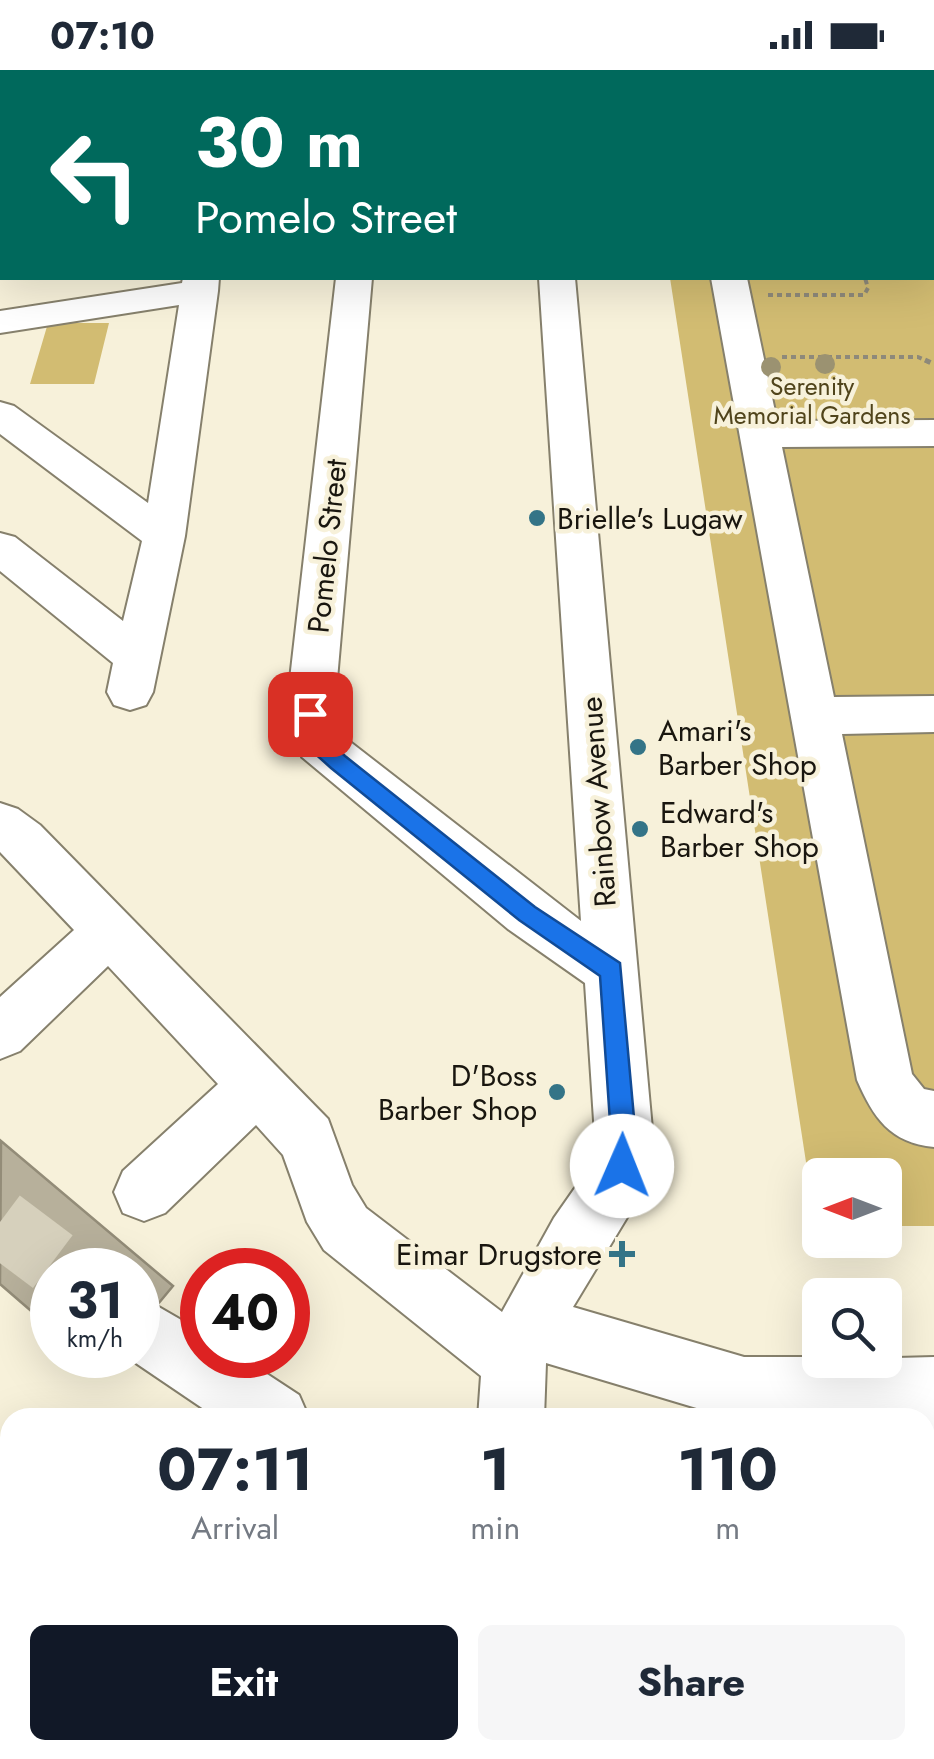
<!DOCTYPE html>
<html lang="en">
<head>
<meta charset="utf-8">
<style>
	body { margin:0; font-family:Jost,sans-serif; background:#f6f6f7; color:#1f2937; height:100vh; display:flex; flex-direction:column; font-size:38px; white-space:nowrap }
	* { box-sizing:border-box; margin:0 }
	p { font-size:32px; color:#747a83 }
	.icon { flex:none; width:55px; height:55px; fill:none; stroke:currentColor; stroke-width:2; stroke-linecap:round; stroke-linejoin:round }
	.map { position:relative; flex:1; overflow:hidden }
	.drawer { position:absolute; left:0px; top:1338px; width:935px; height:352px; display:flex; flex-direction:column; background:#fff; border-radius:30px 30px 0 0; box-shadow:0 10px 40px #0002 }
	.drawer>* { flex:none }
	.guide { position:absolute; left:0px; top:0px; width:935px; height:210px; box-shadow:0 10px 40px #0002; background:#00695c; color:#fff; overflow:hidden }
	.needle { width:65px; rotate:270deg }
	.tools { position:absolute; left:802px; top:1088px; display:grid; gap:20px }
	.tools a { display:grid; place-items:center; width:100px; height:100px; border-radius:15px; background:#fff; box-shadow:0 10px 40px #0002; font-size:50px }
	.speed { position:absolute; left:30px; top:1178px; display:flex; gap:20px; font-size:50px; font-weight:700; text-align:center }
	.speed>* { display:grid; place-content:center; width:130px; height:130px; border-radius:50%; background:#fff; box-shadow:0 10px 40px #0002; line-height:1 }
	.speed small { font-size:25px; font-weight:400 }
	.speed .limit { border:15px solid #d22; background:#fff; color:#111 }
	.pin { position:absolute; display:grid; place-items:center; width:85px; height:85px; color:#fff; margin:-42px; border-radius:20px; box-shadow:0 5px 15px #0006 }
	.me { position:absolute; width:110px; margin:-55px; rotate:1deg; stroke-linejoin:round; filter:drop-shadow(0 0 8px #0008) }
	.turn { display:flex; align-items:center; gap:35px; height:210px; padding:0 30px; font-size:45px }
	.turn .icon { width:130px; height:130px; stroke-width:2.5 }
	.turn b { display:block; font-size:70px; line-height:85px }
	.eta { display:flex; justify-content:space-evenly; align-items:center; height:170px; text-align:center }
	.eta b { font-size:60px; font-weight:700; line-height:70px }
	.button { display:flex; gap:20px; margin-top:auto; padding:20px 30px }
	.button a { flex:1; height:115px; border-radius:15px; background:#111827; color:#fff; font-size:40px; font-weight:700; line-height:115px; text-align:center }
	.button a+a { background:#f6f6f7; color:#1f2937 }
	.status { display:flex; justify-content:space-between; align-items:center; height:70px; padding:0 50px; background:#fff; direction:ltr }
	.status svg { height:28px; fill:currentColor }
	.map>svg:first-child { display:block }
</style>
</head>
<body>
<div class="status"><b>07:10</b><svg viewBox="0 0 49 12"><path d="M0 12V9h3v3zM5 12V6h3v6zM10 12V3h3v9zM15 12V0h3v12zM26 1h20v11H26zM47 4h2v5h-2z"/></svg></div>
<div class="map">
<svg width="934" height="1689" viewBox="0 0 934 1689">
	<rect width="100%" height="100%" fill="#f7f1da"/>
	<path fill="#d2bc72" d="M934 31V1156H885V1105H820V1157H816L670 208H932Z
		M48 253H109L94 314H30Z"/>
	<path fill="#b7b09b" stroke="#938c78" stroke-width="2.5" d="M1 1071 173 1216 138 1258V1200H52V1259L0 1214Z
		M83 1285H115L101 1301Z"/>
	<g fill="none" stroke-linecap="round" stroke-linejoin="round">
		<path stroke="#d6d0bc" stroke-width="66" stroke-dasharray="66 34" stroke-linecap="butt" d="M0 1152 64 1200"/>
		<defs>
			<path id="minor" d="M529 0H559V2H529Z
				M0 21H2V41H0Z
				M932 74H934V94H932Z
				M183 208H219L218 221 185 466 153 622 146 635 130 640 114 635 107 622 113 593 0 501V463L15 467 123 551 142 471 0 364V332L14 336 148 433 179 235 0 263V241L182 213Z
				M336 208H372L334 644 340 664 581 851 539 208H575L654 1081 637 1131 573 1237 744 1287H820V1290L934 1287V1404L925 1400V1348H730L546 1293 544 1348H478L481 1306 324 1180 307 1152 283 1085 256 1055 165 1143 144 1151 123 1143 114 1122 123 1101 218 1014 108 896 20 981 0 989V927L74 860 0 782V733L18 739 40 755 328 1049 352 1115 366 1138 502 1242 554 1148 591 1095 596 1081 585 913 508 859 302 687 286 644Z
				M711 208H747L777 351 934 350V376L782 377 834 627 934 626V662L842 664 912 1004 924 1019 934 1021V1077C890 1073 873 1047 857 1010Z
				M138 1225 202 1262V1285H238L299 1325 309 1348H217L124 1285H138Z
				M477 1680H551V1689H477Z"/>
			<path id="major" d="M932 13H934V33H932Z
				M0 140H2V162H0Z"/>
		</defs>
		<use href="#minor" stroke="#86806c" stroke-width="4"/>
		<use href="#major" stroke="#5995a6" stroke-width="4"/>
		<path stroke="#8e897a" stroke-width="4" stroke-dasharray="5 4" stroke-linecap="butt" d="M768 225H864L868 218 865 208
			M782 287H918L931 293"/>
		<path stroke="#8e897a" stroke-width="5" stroke-dasharray="6 4" stroke-linecap="butt" d="M925 290 934 294"/>
		<use href="#minor" fill="#fff" fill-rule="evenodd"/>
		<use href="#major" fill="#b0e8fa" fill-rule="evenodd"/>
	</g>
	<g fill="#9b9271">
		<circle cx="825" cy="294" r="10"/>
		<circle cx="771" cy="297" r="10"/>
	</g>
	<path fill="#1a73e8" stroke="#114b97" stroke-width="2.5" d="M310 636 320 644 328 670 345 686 535 837 620 893 637 1081 631 1105 622 1108 612 1105 609 1096 612 1081 600 906 519 850 331 698 311 680 300 644Z"/>
	<g fill="#347487" stroke="#f7f1da" stroke-width="4">
		<circle cx="537" cy="448" r="10"/>
		<circle cx="638" cy="677" r="10"/>
		<circle cx="640" cy="759" r="10"/>
		<circle cx="557" cy="1022" r="10"/>
		<path d="M617 1169h10v10h10v10h-10v10h-10v-10h-10v-10h10z"/>
	</g>
	<g text-anchor="middle" dominant-baseline="central" stroke-width="9" stroke-linejoin="round" paint-order="stroke">
		<g font-size="25" fill="#50441b" stroke="#f7f1da">
			<text x="812" y="316">Serenity<tspan x="812" dy="29">Memorial Gardens</tspan></text>
		</g>
		<g font-size="30" fill="#19160f" stroke="#f7f1da" text-anchor="start">
			<text x="557" y="448">Brielle's Lugaw</text>
			<text x="658" y="660">Amari's<tspan x="658" dy="34">Barber Shop</tspan></text>
			<text x="660" y="742">Edward's<tspan x="660" dy="34">Barber Shop</tspan></text>
			<text x="537" y="1005" text-anchor="end">D'Boss<tspan x="537" dy="34">Barber Shop</tspan></text>
			<text x="602" y="1184" text-anchor="end">Eimar Drugstore</text>
		</g>
		<g font-size="30" fill="#19160f" stroke="#f7f1da">
			<text transform="translate(327 476) rotate(-84)">Pomelo Street</text>
			<text transform="translate(598 732) rotate(-94)">Rainbow Avenue</text>
		</g>
	</g>
</svg>
<div class="tools">
<a><svg class="needle" viewBox="-14 -14 28 28"><path d="M0-13l5 13h-10z" fill="#e53935"/><path d="M0 13l5-13h-10z" fill="#747a83"/></svg></a>
<a><svg class="icon" aria-label="search" viewBox="0 0 24 24"><circle cx="10" cy="10" r="6"/><path d="M15 15l6 6"/></svg></a>
</div>
<div class="speed"><div>31<small>km/h</small></div><div class="limit">40</div></div>
<div class="pin" style="left:310px;top:644px;background:#d93025"><svg class="icon" aria-label="arrive" viewBox="0 0 24 24"><path d="M6 21V4h12l-3 4 3 4H6"/></svg></div>
<svg class="me" style="left:622px;top:1096px" viewBox="-20 -20 40 40"><circle r="19" fill="#fff"/><path d="M0-13L10 11 0 6-10 11z" fill="#1a73e8"/></svg>
<div class="guide">
<div class="turn"><svg class="icon" aria-label="left" viewBox="0 0 24 24"><path d="M17 20v-9H6M10 6l-5 5 5 5"/></svg><div><b>30 m</b>Pomelo Street</div></div>
</div>
<section class="drawer">
<div class="eta">
<div><b>07:11</b><p>Arrival</p></div>
<div><b>1</b><p>min</p></div>
<div><b>110</b><p>m</p></div>
</div>
<div class="button"><a>Exit</a><a>Share</a></div>
</section>
</div>
</body>
</html>
